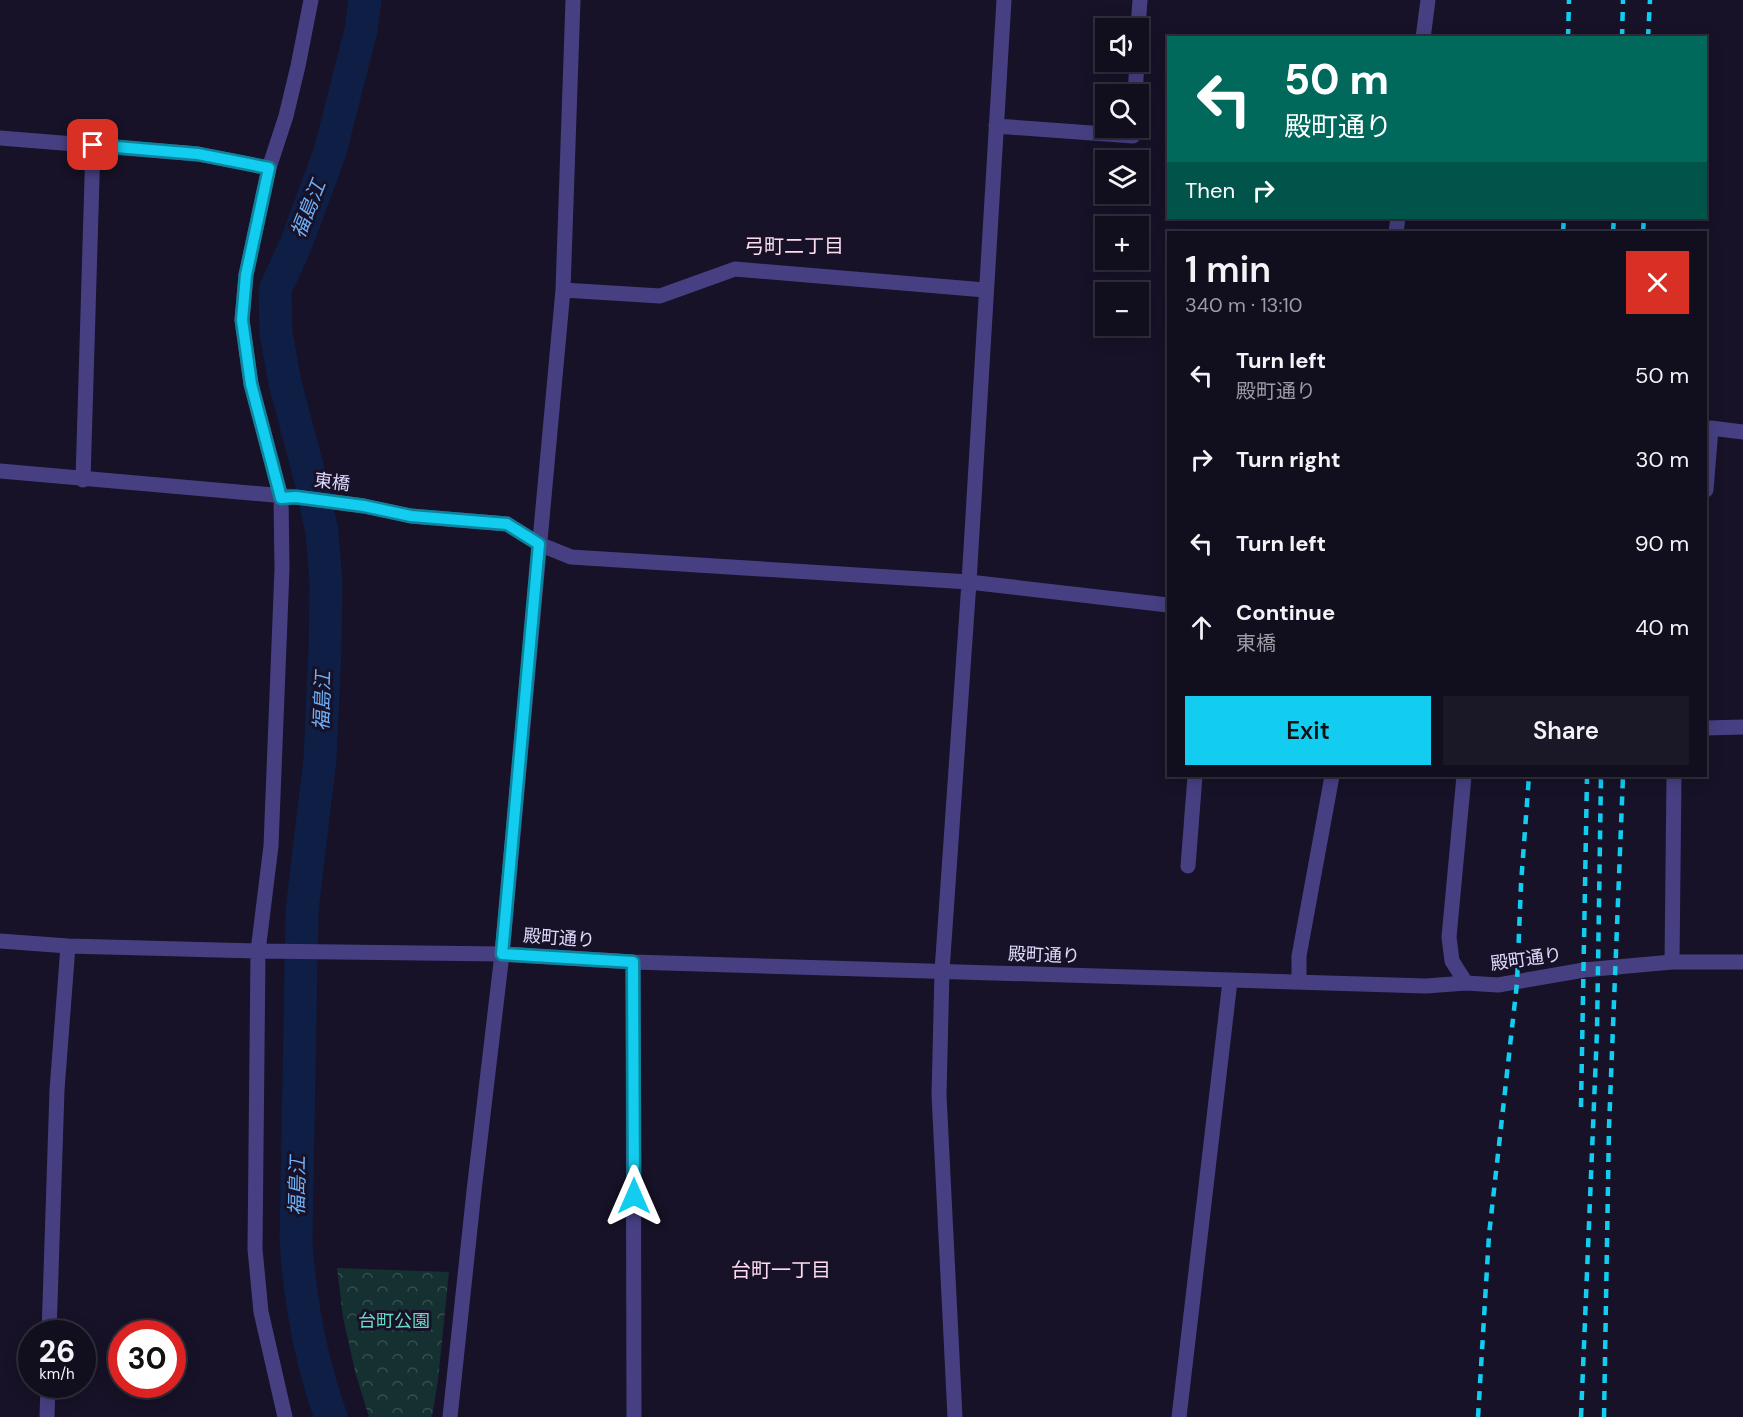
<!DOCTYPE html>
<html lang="en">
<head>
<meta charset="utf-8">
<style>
	body { margin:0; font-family:"DM Sans","Noto Sans JP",sans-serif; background:#1a1726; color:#f1f3f6; height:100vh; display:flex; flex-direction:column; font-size:22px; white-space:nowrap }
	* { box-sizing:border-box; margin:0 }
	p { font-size:20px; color:#9c9ca4 }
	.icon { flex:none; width:33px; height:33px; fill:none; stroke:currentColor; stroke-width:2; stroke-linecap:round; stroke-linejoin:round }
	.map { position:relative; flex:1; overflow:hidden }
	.side { position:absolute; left:1167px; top:231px; width:540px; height:546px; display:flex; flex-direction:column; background:#110e1d; border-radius:0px; box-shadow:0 3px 15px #0003,0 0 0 2px #302e3b }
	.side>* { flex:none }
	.hud { position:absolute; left:1167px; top:36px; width:540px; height:183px; border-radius:0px; box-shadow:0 3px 15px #0003,0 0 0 2px #302e3b; background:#00695c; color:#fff; overflow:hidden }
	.buttons { position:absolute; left:1095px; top:18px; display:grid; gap:12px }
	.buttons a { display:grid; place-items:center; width:54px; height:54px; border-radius:0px; background:#110e1d; box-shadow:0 3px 15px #0003,0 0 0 2px #302e3b; font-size:30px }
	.speed { position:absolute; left:18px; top:1320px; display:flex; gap:12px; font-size:30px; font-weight:700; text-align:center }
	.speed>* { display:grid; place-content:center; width:78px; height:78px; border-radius:50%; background:#110e1d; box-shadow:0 3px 15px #0003,0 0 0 2px #302e3b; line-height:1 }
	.speed small { font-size:15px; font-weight:400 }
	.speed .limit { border:9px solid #d22; background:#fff; color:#111 }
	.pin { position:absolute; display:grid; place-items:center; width:51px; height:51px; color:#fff; margin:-26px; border-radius:12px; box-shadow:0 3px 9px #0006 }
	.me { position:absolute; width:66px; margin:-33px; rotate:0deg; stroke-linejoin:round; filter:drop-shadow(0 0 4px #0008) }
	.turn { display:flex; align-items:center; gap:21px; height:126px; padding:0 18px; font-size:27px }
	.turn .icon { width:78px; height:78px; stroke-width:2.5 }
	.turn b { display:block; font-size:42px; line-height:51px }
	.then { display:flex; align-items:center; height:57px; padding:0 18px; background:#0003; gap:12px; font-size:22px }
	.round { display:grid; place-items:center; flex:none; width:63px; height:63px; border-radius:0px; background:#1a1726 }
	.overview { display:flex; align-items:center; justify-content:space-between; height:102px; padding:0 18px }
	h1 { font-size:36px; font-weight:600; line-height:45px }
	.cta { display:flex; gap:12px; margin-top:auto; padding:12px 18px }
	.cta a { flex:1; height:69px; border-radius:0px; background:#13cdf0; color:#111; font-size:24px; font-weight:600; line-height:69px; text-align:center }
	.cta a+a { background:#1a1726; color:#f1f3f6 }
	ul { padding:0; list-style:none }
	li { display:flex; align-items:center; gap:18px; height:84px; padding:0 18px }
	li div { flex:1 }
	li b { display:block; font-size:22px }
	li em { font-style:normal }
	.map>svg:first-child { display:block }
</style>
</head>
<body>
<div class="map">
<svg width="1743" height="1417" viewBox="0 0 1743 1417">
	<defs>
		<pattern id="park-crowns" width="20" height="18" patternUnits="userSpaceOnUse" patternTransform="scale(1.5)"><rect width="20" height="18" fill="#153031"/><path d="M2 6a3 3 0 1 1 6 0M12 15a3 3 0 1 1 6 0" fill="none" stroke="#374d50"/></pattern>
	</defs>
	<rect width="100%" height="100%" fill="#171227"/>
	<path fill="url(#park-crowns)" d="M337 1268 449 1272 438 1380 432 1417H369L356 1375 343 1317Z"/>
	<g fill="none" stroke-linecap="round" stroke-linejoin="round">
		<path stroke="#0e1e44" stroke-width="33" d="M331 1417C310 1358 300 1303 296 1241L302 910 320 759 325 651 326 582 322 532 311 481 285 383 276 333 275 290 296 244 330 152 361 30 365 0"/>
		<path stroke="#464083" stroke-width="15" d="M1138 28 1140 0
			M1423 38 1428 0
			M1135 94 1137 62
			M996 126 1133 136 1134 128
			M0 138 198 154 269 168
			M1396 232 1398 218
			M563 290 660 296 735 269 985 290
			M0 471 296 497 364 506 411 516 507 524 539 544 571 557 969 582 1168 605
			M83 480 93 145
			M1706 490 1711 428 1743 432
			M1706 728 1743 727
			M1464 776 1449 937 1452 961 1466 983
			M1188 866 1195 776
			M0 941 68 946 258 951 502 954 633 962 1426 986 1466 983 1498 985 1584 970 1672 962H1743
			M633 962 634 1417
			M1672 962 1674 776
			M1299 981V956L1332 776
			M49 1334 57 1090 68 946
			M47 1417 48 1384
			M285 1417 261 1312 255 1249 258 951 271 846 282 569 281 497 251 384 242 320 246 275 269 168 286 116 298 66 311 0
			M450 1417 474 1191 502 954 563 290 573 0
			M955 1417 939 1095 942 971 969 582 1004 0
			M1179 1417 1230 981"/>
		<path stroke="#13cdf0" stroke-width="4.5" stroke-dasharray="9 8" stroke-linecap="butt" d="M1568 38 1569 0
			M1622 38 1623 0
			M1648 38 1650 0
			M1563 232 1564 218
			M1613 232 1614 218
			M1643 232 1644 218
			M1581 1107 1587 776
			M1478 1417 1489 1235 1517 983 1521 884 1529 776
			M1581 1417 1597 1031 1601 776
			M1604 1417 1609 1127 1623 776"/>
	</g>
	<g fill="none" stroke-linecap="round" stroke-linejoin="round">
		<defs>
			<path id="route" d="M93 145 198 154 269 168 246 275 242 320 251 384 281 498 296 497 364 506 411 516 507 524 539 544 502 954 633 962 634 1196"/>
		</defs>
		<use href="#route" stroke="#0c859c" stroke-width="15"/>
		<use href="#route" stroke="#13cdf0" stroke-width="10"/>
	</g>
	<g text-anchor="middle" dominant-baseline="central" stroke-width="6" stroke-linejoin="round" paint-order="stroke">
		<g font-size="18" fill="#e0dafd" stroke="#171227">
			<text transform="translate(332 482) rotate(7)">東橋</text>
			<text transform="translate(559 938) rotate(4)">殿町通り</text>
			<text transform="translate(1044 955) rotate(2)">殿町通り</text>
			<text transform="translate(1526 959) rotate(-8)">殿町通り</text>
		</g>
		<g font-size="18" fill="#6ad9c4" stroke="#171227">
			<text x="394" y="1321">台町公園</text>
		</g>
		<g font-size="20" font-style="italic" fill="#6faff6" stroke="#171227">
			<text transform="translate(308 209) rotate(-68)">福島江</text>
			<text transform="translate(322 701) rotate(-88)">福島江</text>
			<text transform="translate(297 1186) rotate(-89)">福島江</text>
		</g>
		<g font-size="20" fill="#fddcef" stroke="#171227">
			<text x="794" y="246">弓町二丁目</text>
			<text x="781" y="1270">台町一丁目</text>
		</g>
	</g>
</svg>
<div class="buttons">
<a><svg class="icon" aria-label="sound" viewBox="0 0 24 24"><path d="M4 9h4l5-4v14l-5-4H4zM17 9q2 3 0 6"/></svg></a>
<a><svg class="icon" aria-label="search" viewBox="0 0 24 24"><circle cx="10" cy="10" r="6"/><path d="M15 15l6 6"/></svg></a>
<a><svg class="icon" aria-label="layers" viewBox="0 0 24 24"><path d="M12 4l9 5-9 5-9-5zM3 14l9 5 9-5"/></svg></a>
<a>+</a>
<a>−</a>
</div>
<div class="speed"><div>26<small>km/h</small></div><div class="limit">30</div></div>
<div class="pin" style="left:93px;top:145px;background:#d93025"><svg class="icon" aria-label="arrive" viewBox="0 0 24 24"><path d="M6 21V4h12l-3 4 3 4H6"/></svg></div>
<svg class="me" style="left:634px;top:1196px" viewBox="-20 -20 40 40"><path d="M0-17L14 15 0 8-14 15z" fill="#13cdf0" stroke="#fff" stroke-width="4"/></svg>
<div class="hud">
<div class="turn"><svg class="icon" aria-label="left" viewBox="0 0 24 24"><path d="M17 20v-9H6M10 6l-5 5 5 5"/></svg><div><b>50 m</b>殿町通り</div></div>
<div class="then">Then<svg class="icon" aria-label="right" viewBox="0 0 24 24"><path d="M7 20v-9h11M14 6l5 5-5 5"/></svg></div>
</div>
<section class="side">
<div class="overview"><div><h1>1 min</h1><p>340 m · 13:10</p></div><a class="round" style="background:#d93025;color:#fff"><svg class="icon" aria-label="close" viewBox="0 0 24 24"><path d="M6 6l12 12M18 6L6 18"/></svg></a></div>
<ul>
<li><svg class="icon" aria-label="left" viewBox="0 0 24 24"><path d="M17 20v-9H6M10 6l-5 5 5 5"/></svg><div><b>Turn left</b><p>殿町通り</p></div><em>50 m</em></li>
<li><svg class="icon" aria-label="right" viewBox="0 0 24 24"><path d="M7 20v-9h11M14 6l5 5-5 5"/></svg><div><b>Turn right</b></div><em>30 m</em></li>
<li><svg class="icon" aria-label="left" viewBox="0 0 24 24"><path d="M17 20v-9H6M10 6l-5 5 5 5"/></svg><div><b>Turn left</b></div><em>90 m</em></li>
<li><svg class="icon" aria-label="ahead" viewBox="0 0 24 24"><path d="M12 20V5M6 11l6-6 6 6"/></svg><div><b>Continue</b><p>東橋</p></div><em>40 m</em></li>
</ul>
<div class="cta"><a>Exit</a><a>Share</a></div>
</section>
</div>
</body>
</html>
